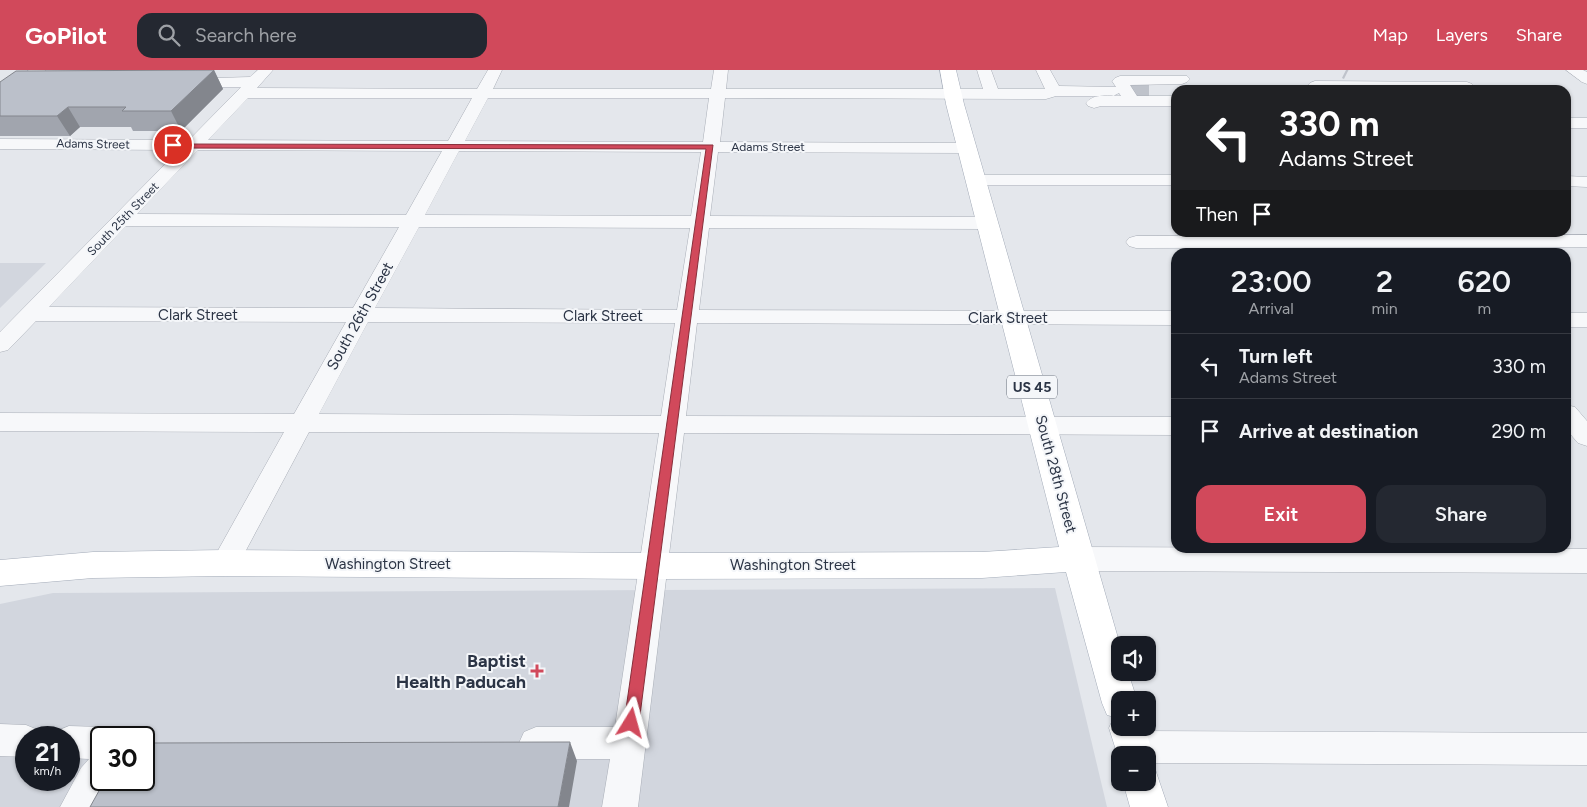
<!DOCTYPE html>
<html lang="en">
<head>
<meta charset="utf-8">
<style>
	body { margin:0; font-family:Figtree,sans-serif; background:#242831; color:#f1f3f6; height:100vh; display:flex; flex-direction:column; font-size:19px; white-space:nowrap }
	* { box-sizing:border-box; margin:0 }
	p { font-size:16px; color:#9ea1a6 }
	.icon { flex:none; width:28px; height:28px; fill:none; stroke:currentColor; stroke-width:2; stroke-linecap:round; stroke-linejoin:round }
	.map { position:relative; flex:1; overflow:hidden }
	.sheet { position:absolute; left:1171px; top:178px; width:400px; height:305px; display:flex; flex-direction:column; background:#171b24; border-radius:15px; box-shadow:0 1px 4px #0004 }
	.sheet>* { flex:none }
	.banner { position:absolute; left:1171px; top:15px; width:400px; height:152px; border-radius:15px; box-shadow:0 1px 4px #0004; background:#202124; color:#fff; overflow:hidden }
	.fabs { position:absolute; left:1111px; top:566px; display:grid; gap:10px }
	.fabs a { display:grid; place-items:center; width:45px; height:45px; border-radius:10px; background:#171b24; box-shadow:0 1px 4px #0004; font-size:25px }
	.speed { position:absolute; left:15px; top:656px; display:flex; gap:10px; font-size:25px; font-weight:700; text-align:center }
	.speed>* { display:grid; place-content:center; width:65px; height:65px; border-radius:50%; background:#171b24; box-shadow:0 1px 4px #0004; line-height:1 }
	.speed small { font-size:12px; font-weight:400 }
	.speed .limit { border:2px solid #111; border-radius:8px; background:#fff; color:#111 }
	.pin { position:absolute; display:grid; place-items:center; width:42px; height:42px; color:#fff; margin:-21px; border:2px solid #fff; border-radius:50%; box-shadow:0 1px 5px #0007 }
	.me { position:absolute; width:55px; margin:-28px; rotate:8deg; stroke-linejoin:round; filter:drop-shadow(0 0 4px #0008) }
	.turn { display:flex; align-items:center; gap:18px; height:105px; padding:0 25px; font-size:22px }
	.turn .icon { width:65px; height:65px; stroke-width:2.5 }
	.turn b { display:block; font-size:35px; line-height:42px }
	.then { display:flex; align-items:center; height:48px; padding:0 25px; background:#0003; gap:10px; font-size:19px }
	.eta { display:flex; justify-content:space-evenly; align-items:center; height:85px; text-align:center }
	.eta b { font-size:30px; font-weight:600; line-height:35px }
	.button { display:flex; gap:10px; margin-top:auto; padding:10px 25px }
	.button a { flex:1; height:58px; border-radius:15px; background:#d1495b; color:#fff; font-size:20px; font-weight:600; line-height:58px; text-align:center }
	.button a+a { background:#242831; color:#f1f3f6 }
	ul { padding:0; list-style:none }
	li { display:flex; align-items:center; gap:15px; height:65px; padding:0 25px; border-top:1px solid #363941 }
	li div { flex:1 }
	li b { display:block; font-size:19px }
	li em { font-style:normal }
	header { display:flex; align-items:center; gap:30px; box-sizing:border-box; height:70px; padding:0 25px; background:#d1495b; color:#fff }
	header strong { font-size:24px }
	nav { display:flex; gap:28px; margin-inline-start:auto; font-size:18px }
	.search { width:350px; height:45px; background:#242831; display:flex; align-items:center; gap:12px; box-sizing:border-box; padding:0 18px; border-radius:15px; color:#9ea1a6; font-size:19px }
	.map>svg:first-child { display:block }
</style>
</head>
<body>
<header>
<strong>GoPilot</strong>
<div class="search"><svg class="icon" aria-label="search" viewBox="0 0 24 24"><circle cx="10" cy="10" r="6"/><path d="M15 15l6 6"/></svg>Search here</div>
<nav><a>Map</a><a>Layers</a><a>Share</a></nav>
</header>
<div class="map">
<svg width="1587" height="737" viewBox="0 0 1587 737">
	<rect width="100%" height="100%" fill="#e4e7ec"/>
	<path fill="#d2d6de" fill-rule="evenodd" d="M0 193H46L0 238Z
		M1055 518 1107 737H0V534L53 523ZM26 668H69V710H26ZM101 668H144V710H101Z"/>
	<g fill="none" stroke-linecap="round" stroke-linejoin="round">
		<path stroke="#bfc3cb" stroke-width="18" stroke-dasharray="18 9" stroke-linecap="butt" d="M1346 0 1348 1
			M1131 18H1150"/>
		<defs>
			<path id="minor" d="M29 0H46L6 31 0 33V21Z
				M258 0H273L257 18 477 19 488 0H502L493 19H711L714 0H728L726 19H983L977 0H991L998 19H1045L1036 0H1050L1059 16 1116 17 1112 11 1115 8 1120 6H1187L1190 9 1187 12 1182 14 1130 15 1137 26H1176V36H1101L1094 38 1088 36 1086 33C1093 23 1111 26 1121 26L1119 23 1113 26H1056L1046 29 725 28 720 72 967 73 973 74 976 78 973 82 967 83 718 82 710 146 987 147 994 149 997 153 994 157 987 159 709 158 699 240 1176 241V255L697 253 686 346 1176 347V365L684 363 638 737H602L610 689H536L524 684 519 673 524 662 536 657H615L659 363 309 362 235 501 225 505 215 501 211 493 284 362 0 361V343L294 344 346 252 36 251 8 280 0 282V262L179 80 0 79V69L189 70 241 17H187L182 15 179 12 182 9 250 7ZM248 28H472L448 71 208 70ZM488 28H709L703 72 465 71ZM198 80 442 81 406 145 137 144ZM459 81 701 82 691 146 425 145ZM126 156 399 157 353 238 49 237ZM419 157 690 158 677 240 375 238ZM368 252 675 253 661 346 319 344Z
				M1566 0H1583L1587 2V14L1582 12Z
				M1315 11 1467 12 1472 14 1475 17 1473 20 1310 19 1307 16 1310 13Z
				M1566 48H1587V58H1566Z
				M975 105H1176V115H975L969 114 966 110 969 106Z
				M1566 106 1587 107V117L1566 116Z
				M1587 165V177L1136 178 1129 176 1126 172 1129 168 1136 166Z
				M1566 243H1587V257H1566Z
				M1566 335 1575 337 1587 351V376L1578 373 1566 359Z
				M1078 477 1587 479V503L1078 501 1068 497 1064 489 1068 481Z
				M0 654 26 655 38 660 41 668H26V687L0 686Z
				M69 656 101 657 113 662 115 668H101V710H114L97 737H60L81 698 89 689 69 688V668H54L57 661Z
				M1133 661 1587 663V695L1148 693V685L1120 686 1116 677 1121 666Z"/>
			<path id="major" d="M940 0H956L964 34 1120 575V602H1128L1137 630H1120V658H1145L1153 685 1149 696 1155 699 1168 737H1130L1123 712H1148V685H1120V693L1109 658 1114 647 1107 645 1102 633 1066 502 982 508 653 509 225 506 93 508 0 516V490L93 482 225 480 653 483 982 482 1059 477 946 34Z"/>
		</defs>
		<use href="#minor" stroke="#a9aeb7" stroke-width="1"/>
		<use href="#major" stroke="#a3abb8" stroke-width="1"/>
		<use href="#minor" fill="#f7f8fa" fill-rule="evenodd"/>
		<use href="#major" fill="#fff" fill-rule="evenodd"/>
	</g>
	<path fill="#a1a5ae" d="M214 0 223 19 181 61H133L131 57H80L70 66H0V12Z"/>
	<path fill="#83868d" d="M214 0 223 19 181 61 171 41Z
		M68 37 80 57 70 66 57 46Z
		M570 672 577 691 569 737H558Z"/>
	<path fill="#bbc0ca" stroke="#83868d" d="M214 0 171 41H122L126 37H68L57 46H0V12L16 1Z
		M570 672 558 737H90L105 710H144V673Z"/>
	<path fill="#d1495b" stroke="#882f3b" d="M170 74 713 75 639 653 637 658 631 660 626 658 624 653 706 79 173 78 170 77Z"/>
	<path fill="#d1495b" stroke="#f4f6f9" stroke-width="2" d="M534.5 593.5h5v5h5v5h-5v5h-5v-5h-5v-5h5z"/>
	<g text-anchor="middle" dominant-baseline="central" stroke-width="4" stroke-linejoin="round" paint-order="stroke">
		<g font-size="12" fill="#2b3445" stroke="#f4f6f9">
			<text transform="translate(93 74) rotate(1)">Adams Street</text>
			<text x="768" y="77">Adams Street</text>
			<text transform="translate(123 149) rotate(-46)">South 25th Street</text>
		</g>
		<rect fill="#f4f6f9" stroke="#676e7b" stroke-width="1" x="1007" y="305.5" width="50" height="23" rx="4"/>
		<g font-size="14" font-weight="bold" fill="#2b3445">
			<text x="1032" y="317">US 45</text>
		</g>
		<g font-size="15" fill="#2b3445" stroke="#f4f6f9">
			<text x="198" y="245">Clark Street</text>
			<text transform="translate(360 246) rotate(-61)">South 26th Street</text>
			<text x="603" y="246">Clark Street</text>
			<text x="1008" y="248">Clark Street</text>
			<text transform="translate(1056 404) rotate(75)">South 28th Street</text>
			<text x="388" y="494">Washington Street</text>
			<text x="793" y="495">Washington Street</text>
		</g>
		<g font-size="18" font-weight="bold" fill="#2b3445" stroke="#f4f6f9" text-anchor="end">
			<text x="526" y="591">Baptist<tspan x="526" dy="21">Health Paducah</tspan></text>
		</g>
	</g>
</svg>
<div class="fabs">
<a><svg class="icon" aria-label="sound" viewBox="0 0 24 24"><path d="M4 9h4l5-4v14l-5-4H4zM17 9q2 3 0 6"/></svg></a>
<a>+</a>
<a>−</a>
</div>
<div class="speed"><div>21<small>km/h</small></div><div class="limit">30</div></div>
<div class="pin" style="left:173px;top:75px;background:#d93025"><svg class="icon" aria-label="arrive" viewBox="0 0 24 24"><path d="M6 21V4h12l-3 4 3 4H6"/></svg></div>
<svg class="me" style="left:631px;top:653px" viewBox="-20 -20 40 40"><path d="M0-17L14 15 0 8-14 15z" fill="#d1495b" stroke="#fff" stroke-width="4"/></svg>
<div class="banner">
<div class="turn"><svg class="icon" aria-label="left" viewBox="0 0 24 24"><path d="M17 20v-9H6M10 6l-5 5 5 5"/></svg><div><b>330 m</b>Adams Street</div></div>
<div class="then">Then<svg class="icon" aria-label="arrive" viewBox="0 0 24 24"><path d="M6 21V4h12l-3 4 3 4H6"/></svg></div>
</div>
<section class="sheet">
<div class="eta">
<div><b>23:00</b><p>Arrival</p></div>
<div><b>2</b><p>min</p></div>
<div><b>620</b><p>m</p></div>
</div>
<ul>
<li><svg class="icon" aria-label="left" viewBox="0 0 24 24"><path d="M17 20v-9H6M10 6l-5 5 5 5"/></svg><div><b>Turn left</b><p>Adams Street</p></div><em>330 m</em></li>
<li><svg class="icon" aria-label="arrive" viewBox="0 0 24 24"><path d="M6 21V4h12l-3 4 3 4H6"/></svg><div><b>Arrive at destination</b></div><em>290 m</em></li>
</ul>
<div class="button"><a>Exit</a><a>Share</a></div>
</section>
</div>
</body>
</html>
